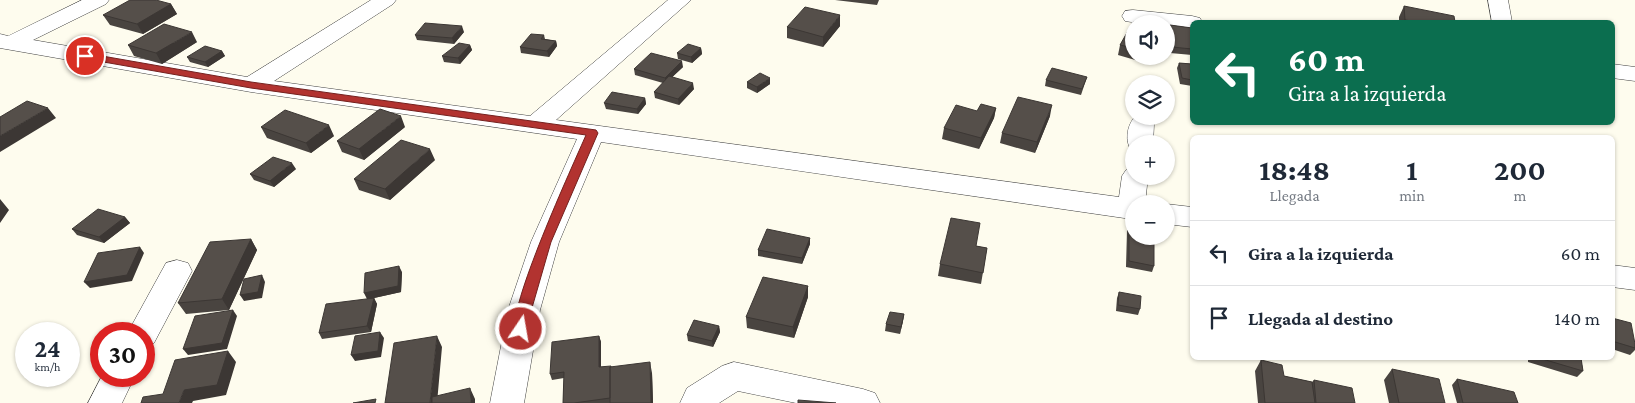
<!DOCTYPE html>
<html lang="es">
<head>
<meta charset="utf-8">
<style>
	body { margin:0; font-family:"Crimson Pro",serif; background:#f6f6f7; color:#1f2937; height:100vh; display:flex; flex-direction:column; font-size:19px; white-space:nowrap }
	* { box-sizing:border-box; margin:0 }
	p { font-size:16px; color:#747a83 }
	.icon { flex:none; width:28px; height:28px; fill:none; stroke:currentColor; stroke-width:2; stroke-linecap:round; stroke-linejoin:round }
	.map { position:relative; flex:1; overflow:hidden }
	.side { position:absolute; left:1190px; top:135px; width:425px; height:225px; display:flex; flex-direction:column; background:#fff; border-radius:8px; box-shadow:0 1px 4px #0004 }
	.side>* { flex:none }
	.top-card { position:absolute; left:1190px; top:20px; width:425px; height:105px; border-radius:8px; box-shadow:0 1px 4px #0004; background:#0b6e4f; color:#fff; overflow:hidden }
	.buttons { position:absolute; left:1125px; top:15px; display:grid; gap:10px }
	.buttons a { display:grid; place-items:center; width:50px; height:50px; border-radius:50%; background:#fff; box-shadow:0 1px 4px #0004; font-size:25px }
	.speed { position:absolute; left:15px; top:322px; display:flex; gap:10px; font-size:25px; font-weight:700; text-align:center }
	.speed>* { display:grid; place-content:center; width:65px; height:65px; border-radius:50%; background:#fff; box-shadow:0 1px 4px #0004; line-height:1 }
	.speed small { font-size:12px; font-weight:400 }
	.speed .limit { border:8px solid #d22; background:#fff; color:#111 }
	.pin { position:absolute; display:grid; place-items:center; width:42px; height:42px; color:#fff; margin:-21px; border:2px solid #fff; border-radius:50%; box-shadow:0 1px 5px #0007 }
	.me { position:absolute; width:55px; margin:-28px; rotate:12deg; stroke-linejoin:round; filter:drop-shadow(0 0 4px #0008) }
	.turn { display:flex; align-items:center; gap:18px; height:105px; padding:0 15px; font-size:22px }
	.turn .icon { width:65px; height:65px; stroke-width:2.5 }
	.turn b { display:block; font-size:35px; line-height:42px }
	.eta { display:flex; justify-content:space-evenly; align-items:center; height:85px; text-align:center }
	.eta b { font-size:30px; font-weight:700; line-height:35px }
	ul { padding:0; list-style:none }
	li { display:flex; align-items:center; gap:15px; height:65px; padding:0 15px; border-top:1px solid #e0e1e3 }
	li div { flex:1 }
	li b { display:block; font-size:19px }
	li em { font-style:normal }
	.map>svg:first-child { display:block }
</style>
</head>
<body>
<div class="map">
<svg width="1635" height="403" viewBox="0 0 1635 403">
	<rect width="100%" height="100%" fill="#fefcee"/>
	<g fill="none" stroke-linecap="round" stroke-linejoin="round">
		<defs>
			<path id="street" d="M82 0H109L106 4 33 40 247 77 371 0H396L393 4 274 81 530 116 668 0H691L556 120 1119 197 1122 176 1126 170 1134 168V176H1148L1145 204H1134V219H1131L601 142 559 242 540 310 524 403H490L508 310 531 242 577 139 251 92 0 48V34L8 36Z
				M1488 0H1508L1512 22H1492Z
				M1133 10 1192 16 1200 18 1202 22H1192V30L1166 26V24H1144L1125 21 1122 16 1125 11Z
				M1612 64 1635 67V81L1612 78Z
				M1142 116 1151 119 1154 124 1153 144H1134V150H1131C1125 141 1127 127 1133 119Z
				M1166 204 1192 207V227L1166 224Z
				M177 260 188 263 192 271 154 343 144 346V334H127L166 263Z
				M1612 265 1635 268V290L1612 287Z
				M734 362 863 389 875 393 880 403H796L738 391 719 403H680L687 388 722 366Z
				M102 376H135L122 403H88Z"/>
		</defs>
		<use href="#street" stroke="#404040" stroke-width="1"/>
		<use href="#street" fill="#fff" fill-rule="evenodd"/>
	</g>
	<path fill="#494440" d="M835 0H879L877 5Z
		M171 4 177 14 143 34 110 25 103 15Z
		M1404 6 1455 22H1399V17Z
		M1134 24V56H1153L1149 64 1118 55 1120 45Z
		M1170 25 1192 28V55L1170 53 1168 31Z
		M840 26 823 47 787 38V27Z
		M464 32 454 44 417 40 415 35Z
		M544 35 545 39 556 41 557 46 549 57 521 53 520 47Z
		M197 42 162 64 134 56 128 45Z
		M470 45 472 50 460 64 444 62 442 56Z
		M701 48 702 54 692 63 678 59 677 53Z
		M222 51 225 56 208 67 190 62 187 57Z
		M1179 63 1192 64V86L1180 84 1177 68Z
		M683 67 672 77 694 89 679 105 655 98 654 92 663 83 635 75 634 69Z
		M1087 77 1081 95 1045 86 1046 80Z
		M747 82 770 84 757 93 747 88Z
		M645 98 646 104 638 114 606 109 604 103Z
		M996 108 994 118 979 149 942 139 944 128 977 111Z
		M1050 116 1035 153 1000 143 1002 133Z
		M261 127 334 136 311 153 267 138Z
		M405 127 364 160 342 152 337 141Z
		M435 160 390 200 359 190 354 179Z
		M296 169 274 187 254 180 250 174Z
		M125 217 130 223 104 243 77 235 72 229Z
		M1129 224 1154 266 1152 272 1126 267 1127 230Z
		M810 238V244L802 264 758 256V250Z
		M251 239 257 250 229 310 186 314 178 303Z
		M976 246 987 248 981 284 938 276 940 264Z
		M402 272 401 292 374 298 377 304 371 332 322 339 319 333 367 299Z
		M808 286V297L794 338 747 328 746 317Z
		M1119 292 1140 309 1138 315 1116 311 1117 298Z
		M904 314 903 321 900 334 885 331 886 324Z
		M1612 318 1635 344V350L1630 355 1612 349Z
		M719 326 720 332 713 347 688 341 687 335Z
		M599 336 601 342V367H611L652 373 653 403H563L564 378 552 380 550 374Z
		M1528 358H1581L1583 371 1577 377 1528 362Z
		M1261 360 1284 376 1312 382 1314 380 1355 403H1258L1255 371Z
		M1392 369 1445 403H1389L1384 380Z
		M1457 379 1518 403H1457L1452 385Z"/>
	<path fill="#3c3734" d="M171 4 177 14 143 34 137 24Z
		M840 15V26L823 47V37Z
		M462 26 464 32 454 44 452 38Z
		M192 32 197 42 162 64 156 53Z
		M556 41 557 46 549 57 547 51Z
		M470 45 472 50 460 64 458 58Z
		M701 48 702 54 692 63 691 57Z
		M222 51 225 56 208 67 205 62Z
		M682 61 683 67 665 84V78Z
		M770 78V84L757 93V87Z
		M693 83 694 89 679 105 678 99Z
		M645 98 646 104 638 114 637 109Z
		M1052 105 1050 116 1035 153 1037 142Z
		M48 108 56 118 0 152V136Z
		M996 108 994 118 979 149 981 138Z
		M401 116 405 127 364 160 359 149Z
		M329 125 334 136 311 153 306 143Z
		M430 149 435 160 390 200 385 189Z
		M292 163 296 169 274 187 270 181Z
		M0 199 9 210 0 223Z
		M125 217 130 223 104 243 99 237Z
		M810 238V244L802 264V258Z
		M251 239 257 250 229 310 222 299Z
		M140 247 144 253 132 281 90 288 84 282Z
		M399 266 402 272 401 292 374 298 377 304 371 332 367 326V299L364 293Z
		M262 275 265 282 262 298 244 301 240 295Z
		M808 286V297L794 338 793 327Z
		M233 310 237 316 227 349 188 355 183 349Z
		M904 314 903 321 900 334 901 327Z
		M719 326 720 332 713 347 712 341Z
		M380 332 384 338 381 357 355 361 351 355Z
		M437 336 442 347 437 403H430Z
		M599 336 601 342V373L599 367Z
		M228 351 236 362 226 395 193 401 192 403H179L184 390Z
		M26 353V360L22 361 16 355Z
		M650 362 652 373 653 403H651Z
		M470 388 475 399V403H471Z"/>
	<path fill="#554f4a" stroke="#3c3734" d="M130 0H156L171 4 137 24 103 15Z
		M1404 6 1454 16 1455 22H1418L1405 20Z
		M805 7 840 15 823 37 787 27Z
		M1133 22 1140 24H1134V48L1120 45Z
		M425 23 462 26 452 38 415 35Z
		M164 24 192 32 156 53 128 45Z
		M1170 25 1192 28V49L1172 47Z
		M531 34 544 35 541 39 556 41 547 51 520 47Z
		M459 43 470 45 458 58 442 56Z
		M688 44 701 48 691 57 677 53Z
		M205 46 222 51 205 62 187 57Z
		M651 53 682 61 665 78 634 69Z
		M1179 63 1192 64V80L1182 78Z
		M1052 68 1087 77 1082 89 1046 80Z
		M760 73 770 78 757 87 747 82Z
		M669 76 693 83 678 99 654 92Z
		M612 92 645 98 637 109 604 103Z
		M1018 97 1052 105 1037 142 1002 133Z
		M27 101 48 108 0 136V117Z
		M981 104 996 108 981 138 944 128 956 105 977 111Z
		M380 109 401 116 359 149 337 141Z
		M285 110 329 125 306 143 261 127Z
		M401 140 430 149 385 189 354 179Z
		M273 157 292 163 270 181 250 174Z
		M98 209 125 217 99 237 72 229Z
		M951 218 980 223 976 246 987 248 983 273 940 264Z
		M1129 224 1134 225V236H1154V266L1129 261Z
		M767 229 810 238 802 258 758 250Z
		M251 239 222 299 178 303 210 242Z
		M140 247 127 275 84 282 98 253Z
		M399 266 398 286 364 293 365 273Z
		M262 275 258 292 240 295 244 279Z
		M763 277 808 286 793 327 746 317Z
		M1119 292 1141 296 1140 309 1118 305Z
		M374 298 367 326 319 333 326 304Z
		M233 310 222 343 183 349 195 316Z
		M890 312 904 314 901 327 886 324Z
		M1612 318 1631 323 1635 344V348L1612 341Z
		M694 320 719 326 712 341 687 335Z
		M380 332 378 351 351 355 355 336Z
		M437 336 430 403H385L394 343Z
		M599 336V367L611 366V367H610V398L574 403H563L564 372 550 374 552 342Z
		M26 342V353L16 355 21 343Z
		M228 351 217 385 184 390 179 403H141L143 397 163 394 175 360Z
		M1539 358H1581L1583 371Z
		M1261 360 1282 365 1284 376 1312 382 1315 403H1265Z
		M650 362 651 403H610V367Z
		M1392 369 1439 379 1445 403H1399Z
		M1457 379 1514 392 1518 403H1463Z
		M1314 380 1352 388 1355 403H1316Z
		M470 388 471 403H432V397Z
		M376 399 375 403H353Z
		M798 400 836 403H798Z"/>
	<path fill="#b23330" stroke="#74211f" d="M85 53 251 82 596 130 598 133 551 242 525 332 521 334 516 332C505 312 574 163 586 135L251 88 81 58V54Z"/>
</svg>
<div class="buttons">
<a><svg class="icon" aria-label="sound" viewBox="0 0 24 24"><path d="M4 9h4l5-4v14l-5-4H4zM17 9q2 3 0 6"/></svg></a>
<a><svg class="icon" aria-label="layers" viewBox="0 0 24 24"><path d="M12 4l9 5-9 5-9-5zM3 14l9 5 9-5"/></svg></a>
<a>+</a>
<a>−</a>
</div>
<div class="speed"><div>24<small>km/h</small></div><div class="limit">30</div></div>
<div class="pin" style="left:85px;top:56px;background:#d93025"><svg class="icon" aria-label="arrive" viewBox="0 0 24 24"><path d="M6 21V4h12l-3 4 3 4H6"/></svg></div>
<svg class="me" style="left:521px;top:329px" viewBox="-20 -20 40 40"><circle r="17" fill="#b23330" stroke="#fff" stroke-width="3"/><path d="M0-11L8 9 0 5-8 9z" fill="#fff"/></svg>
<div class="top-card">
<div class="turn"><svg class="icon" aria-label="left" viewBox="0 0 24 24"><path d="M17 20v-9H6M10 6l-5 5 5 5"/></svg><div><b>60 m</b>Gira a la izquierda</div></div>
</div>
<section class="side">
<div class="eta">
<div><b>18:48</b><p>Llegada</p></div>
<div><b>1</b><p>min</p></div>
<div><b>200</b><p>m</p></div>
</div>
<ul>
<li><svg class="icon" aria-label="left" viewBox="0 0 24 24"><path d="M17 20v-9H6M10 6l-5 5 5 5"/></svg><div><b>Gira a la izquierda</b></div><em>60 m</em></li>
<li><svg class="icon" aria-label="arrive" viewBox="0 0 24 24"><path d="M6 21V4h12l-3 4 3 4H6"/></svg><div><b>Llegada al destino</b></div><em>140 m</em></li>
</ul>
</section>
</div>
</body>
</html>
